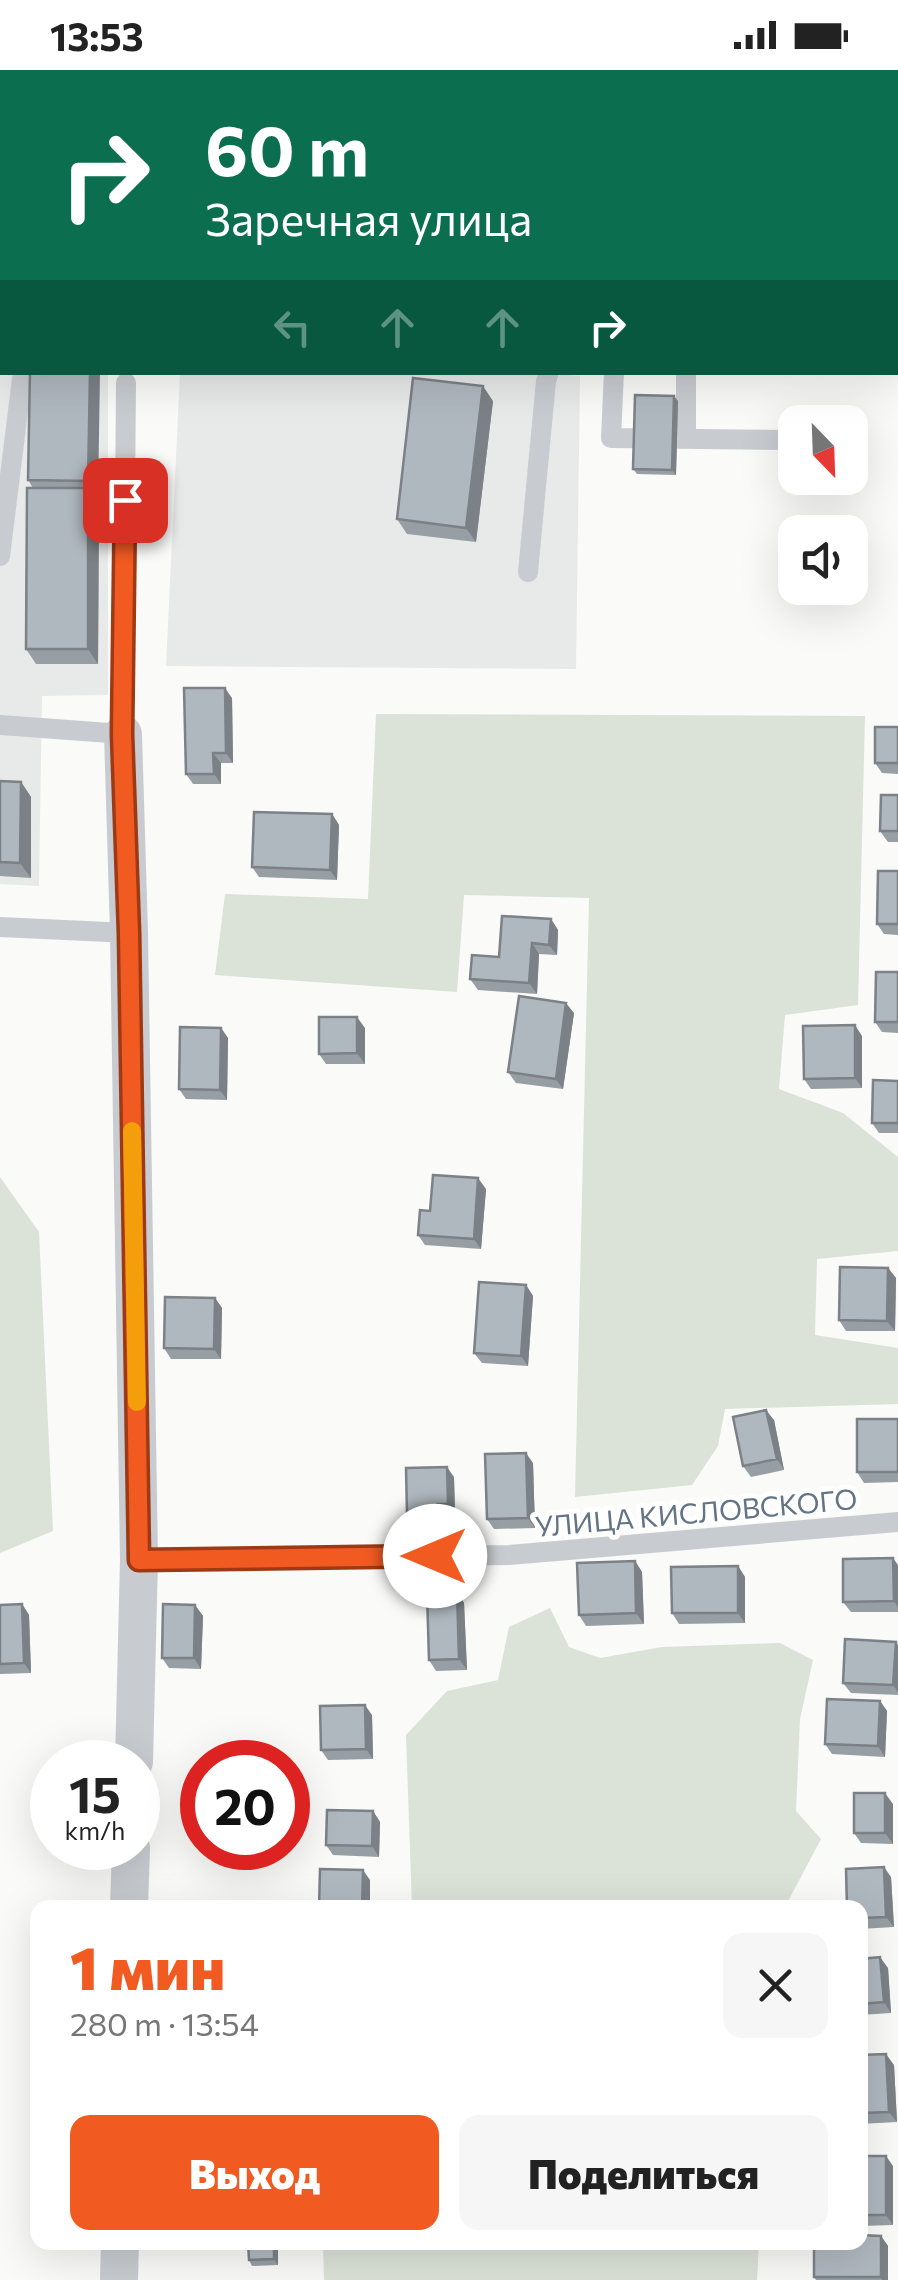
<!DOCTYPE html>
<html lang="ru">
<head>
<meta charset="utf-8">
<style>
	body { margin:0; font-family:Commissioner,sans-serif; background:#f6f6f6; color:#222; height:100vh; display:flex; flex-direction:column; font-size:38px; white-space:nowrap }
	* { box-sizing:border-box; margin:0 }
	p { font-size:32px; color:#767676 }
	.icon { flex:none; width:55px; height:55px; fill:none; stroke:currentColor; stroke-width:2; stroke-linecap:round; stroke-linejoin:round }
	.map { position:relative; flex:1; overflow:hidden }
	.details { position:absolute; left:30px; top:1830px; width:838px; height:350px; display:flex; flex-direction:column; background:#fff; border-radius:20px; box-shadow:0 10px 40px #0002 }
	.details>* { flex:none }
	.guide { position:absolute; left:0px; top:0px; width:900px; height:305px; box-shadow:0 10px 40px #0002; background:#0b6e4f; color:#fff; overflow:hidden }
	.needle { width:65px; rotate:157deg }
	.buttons { position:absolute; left:778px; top:335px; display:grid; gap:20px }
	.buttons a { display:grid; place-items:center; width:90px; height:90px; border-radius:20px; background:#fff; box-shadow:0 10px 40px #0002; font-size:50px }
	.speed { position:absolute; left:30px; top:1670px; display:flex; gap:20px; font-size:50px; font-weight:700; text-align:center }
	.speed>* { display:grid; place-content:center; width:130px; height:130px; border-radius:50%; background:#fff; box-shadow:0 10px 40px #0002; line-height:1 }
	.speed small { font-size:25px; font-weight:400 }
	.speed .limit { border:15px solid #d22; background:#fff; color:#111 }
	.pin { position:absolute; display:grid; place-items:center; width:85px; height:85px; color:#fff; margin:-42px; border-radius:20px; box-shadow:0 5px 15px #0006 }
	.me { position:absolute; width:110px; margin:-55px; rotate:270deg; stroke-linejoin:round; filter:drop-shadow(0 0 8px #0008) }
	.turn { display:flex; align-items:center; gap:35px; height:210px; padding:0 40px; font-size:45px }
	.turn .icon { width:130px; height:130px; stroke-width:2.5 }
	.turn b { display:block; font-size:70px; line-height:85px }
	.lanes { display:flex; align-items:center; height:95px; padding:0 40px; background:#0003; justify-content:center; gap:50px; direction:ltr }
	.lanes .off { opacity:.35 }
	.round { display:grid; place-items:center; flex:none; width:105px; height:105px; border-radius:20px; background:#f6f6f6 }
	.summary { display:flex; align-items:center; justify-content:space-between; height:170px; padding:0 40px }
	h1 { font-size:60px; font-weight:800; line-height:75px; color:#f15a21 }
	.button { display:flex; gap:20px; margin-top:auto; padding:20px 40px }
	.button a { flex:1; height:115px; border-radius:20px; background:#f15a21; color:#fff; font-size:40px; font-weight:800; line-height:115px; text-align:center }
	.button a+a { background:#f6f6f6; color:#222 }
	.status { display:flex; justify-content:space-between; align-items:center; height:70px; padding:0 50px; background:#fff; direction:ltr }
	.status svg { height:28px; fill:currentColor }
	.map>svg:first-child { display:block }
</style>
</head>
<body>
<div class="status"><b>13:53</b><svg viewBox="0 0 49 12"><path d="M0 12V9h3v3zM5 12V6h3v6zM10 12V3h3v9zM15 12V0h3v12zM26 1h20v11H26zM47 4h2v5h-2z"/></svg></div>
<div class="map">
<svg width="898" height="2210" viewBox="0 0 898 2210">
	<rect width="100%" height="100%" fill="#fafaf8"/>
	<path fill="#e8e9e9" d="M0 262 2 263V302L108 303V625L42 626 39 816 0 814Z
		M527 302 580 306 576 599 166 596 180 303Z"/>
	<path fill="#dbe2d8" d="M376 644 865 646 858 935 785 945 779 1019 843 1043 898 1087V1181L817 1189 815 1265 898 1278V1334L725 1339 718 1376 692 1415 575 1427 589 828 464 825 457 922 215 905 225 824 368 829Z
		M0 1107 39 1162 53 1461 0 1483Z
		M550 1538 569 1577 600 1588 662 1577 780 1573 813 1590 800 1649 796 1741 821 1769 785 1837H412L406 1665 447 1621 498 1610 509 1557Z
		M323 2173H759L757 2210H324Z"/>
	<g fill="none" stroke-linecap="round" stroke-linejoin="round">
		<defs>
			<path id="primary" d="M0 127H2"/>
		</defs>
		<use href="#primary" stroke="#bbbfc3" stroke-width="60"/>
		<path stroke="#c8ccd0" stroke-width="20" d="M219 0 220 2
			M550 0V2
			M614 302 611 368 795 370
			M686 302V369
			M0 486 22 309
			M528 502 546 311 549 302
			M0 655 123 664 126 313
			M0 857 129 863
			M139 1490 509 1485 898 1452"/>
		<path stroke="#c8ccd0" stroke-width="38" d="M123 664 129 863 139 1490 134 1692
			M129 1838 131 1778
			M119 2210 120 2172"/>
		<use href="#primary" stroke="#fff" stroke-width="55"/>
	</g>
	<path fill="#979ea4" d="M478 0H500L485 2H480Z
		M30 302 98 426H94L99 433 98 594H36L26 579 33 418 28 410Z
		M493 331 476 472 407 464 397 449Z
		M678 331 676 405 637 404 633 399Z
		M232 628 233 693H221V714H193L186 704Z
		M898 657V704L882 703 875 693Z
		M0 711 21 712 31 727V808L0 806Z
		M898 725V772H888L880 761Z
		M332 744 339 755 337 810 259 807 252 797Z
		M898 801V865L884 864 877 854Z
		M551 849 558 860 557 885 539 884 537 924 478 920 470 909Z
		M898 902V963L882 962 875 952Z
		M574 943 563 1019 516 1013 508 1002Z
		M221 958 228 968 227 1030 186 1029 179 1019Z
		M365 958V994H326L319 984Z
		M862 966V1018L811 1019 804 1009Z
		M898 1011V1063H879L872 1053Z
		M486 1119 481 1179 425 1175 418 1165 430 1141Z
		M888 1198 896 1208 895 1261H846L839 1250Z
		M526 1215 533 1226 528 1296 482 1293 474 1283Z
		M215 1228 222 1238 221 1289H171L164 1278Z
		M898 1349V1412L864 1413 857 1402Z
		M774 1350 784 1400 751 1407 743 1396Z
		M533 1393 535 1458 494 1459 487 1449Z
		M454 1407 455 1444H444V1454L414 1455 407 1444Z
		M635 1491 642 1502 644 1554 586 1556 579 1545Z
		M898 1495V1542H851L843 1532Z
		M738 1496 745 1507V1553L679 1554 672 1543Z
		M457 1522 464 1533 467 1600 436 1601 429 1590Z
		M22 1534 29 1545 31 1603 0 1604V1535Z
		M195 1535 203 1546 201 1599 169 1598 162 1588Z
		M898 1575V1625L851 1623 843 1613Z
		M880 1631 887 1641 885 1687 832 1684 825 1674Z
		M372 1645 373 1689 328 1690 321 1680Z
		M893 1734V1774L861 1773 854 1763Z
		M373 1741 380 1752 379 1787 333 1785 326 1775Z
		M891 1807 894 1857 860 1859V1838Z
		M860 1889 888 1898 891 1943 860 1945Z
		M860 1985 894 1995 897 2052 860 2054Z
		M860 2086 893 2096V2155L860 2156Z
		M881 2166 888 2176V2210H816L814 2207Z
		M248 2172H278V2195L252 2196 249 2190Z"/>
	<path fill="#7b8186" d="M90 302H100L98 426 88 411Z
		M483 316 493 331 476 472 466 458Z
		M674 326 678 331 676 405 672 400Z
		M88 418 99 433 98 594 88 579Z
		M225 618 232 628 233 693 226 683Z
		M213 683 221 693V714L214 704Z
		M21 712 31 727V808L20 793Z
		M332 744 339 755 337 810 330 800Z
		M551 849 558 860 557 885 549 875Z
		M532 873 539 884 537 924 529 913Z
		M566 933 574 943 563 1019 556 1009Z
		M357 947 365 958V994L357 983Z
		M855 955 862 966V1018L855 1008Z
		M221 958 228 968 227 1030 220 1020Z
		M478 1108 486 1119 481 1179 474 1169Z
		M888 1198 896 1208 895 1261 887 1251Z
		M526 1215 533 1226 528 1296 521 1286Z
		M215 1228 222 1238 221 1289 214 1279Z
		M766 1340 774 1350 784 1400 777 1389Z
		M526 1383 533 1393 535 1458 528 1448Z
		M447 1397 454 1407 455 1444 448 1434Z
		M437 1434 444 1444V1454L437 1443Z
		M893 1488 898 1495V1537L894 1531Z
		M635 1491 642 1502 644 1554 636 1543Z
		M738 1496 745 1507V1553L738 1543Z
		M457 1522 464 1533 467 1600 459 1589Z
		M22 1534 29 1545 31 1603 24 1593Z
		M195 1535 203 1546 201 1599 194 1588Z
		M896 1572 898 1575V1622L893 1615Z
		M880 1631 887 1641 885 1687 878 1676Z
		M365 1635 372 1645 373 1689 366 1679Z
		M885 1723 893 1734V1774L885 1763Z
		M373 1741 380 1752 379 1787 372 1776Z
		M884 1797 891 1807 894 1857 886 1847Z
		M363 1800 370 1810V1838H362Z
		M880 1887 888 1898 891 1943 884 1932Z
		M886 1984 894 1995 897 2052 889 2042Z
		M886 2086 893 2096V2155L886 2145Z
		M881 2166 888 2176V2210H882L881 2207Z
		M274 2172H278V2195L274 2189Z"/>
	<path fill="#b0b8bf" stroke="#7b8186" stroke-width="2.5" d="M30 302H90L88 411 28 410Z
		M413 308 483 316 466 458 397 449Z
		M635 325 674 326 672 400 633 399Z
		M27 418H88V579H26Z
		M184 618H225L226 683H213L214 704H186Z
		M875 657H898V693H875Z
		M0 711 21 712 20 793 0 792Z
		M881 725H898V761H880Z
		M254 742 332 744 330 800 252 797Z
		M878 801H898V854H877Z
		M502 846 551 849 549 875 532 873 529 913 470 909 472 885 499 887Z
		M876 902H898V952H875Z
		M519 926 566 933 556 1009 508 1002Z
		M319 947H357V983L319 984Z
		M855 955V1008L804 1009 803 956Z
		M180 957 221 958 220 1020 179 1019Z
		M873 1010 898 1011V1053H872Z
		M433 1105 478 1108 474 1169 418 1165 420 1140 430 1141Z
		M840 1197 888 1198 887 1251 839 1250Z
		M479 1212 526 1215 521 1286 474 1283Z
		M165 1227 215 1228 214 1279 164 1278Z
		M766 1340 777 1389 743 1396 733 1347Z
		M857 1349H898V1402H857Z
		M526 1383 528 1448 487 1449 485 1384Z
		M447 1397 448 1434H437V1443L407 1444 406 1398Z
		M893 1488 894 1531 843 1532V1489Z
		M635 1491 636 1543 579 1545 577 1493Z
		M738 1496V1543H672L671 1497Z
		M457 1522 459 1589 429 1590 427 1523Z
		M22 1534 24 1593 0 1594V1535Z
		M163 1534 195 1535 194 1588H162Z
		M845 1569 896 1572 893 1615 843 1613Z
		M827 1629 880 1631 878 1676 825 1674Z
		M365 1635 366 1679 321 1680 320 1636Z
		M854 1723H885V1763H854Z
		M327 1740 373 1741 372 1776 326 1775Z
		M884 1797 886 1847 860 1848V1838H847L846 1799Z
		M320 1799 363 1800 362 1838H319Z
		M880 1887 884 1932 860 1934V1889Z
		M886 1984 889 2042 860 2043V1985Z
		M860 2086H886V2145H860Z
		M860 2165 881 2166V2207H814V2172H860Z
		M248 2172H274V2189L249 2190Z"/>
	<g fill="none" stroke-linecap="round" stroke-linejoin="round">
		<defs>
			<path id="route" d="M125 430 122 664 129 863 139 1490 435 1486"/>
		</defs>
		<use href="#route" stroke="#9d3a15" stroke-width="25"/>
		<use href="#route" stroke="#f15a21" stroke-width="18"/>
		<path stroke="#f59e0b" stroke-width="18" d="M132 1061 137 1332"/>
	</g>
	<g text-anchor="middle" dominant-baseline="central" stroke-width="10" stroke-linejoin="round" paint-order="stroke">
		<g font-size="28" fill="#637485" stroke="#fff">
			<text transform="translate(696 1442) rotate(-5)">УЛИЦА КИСЛОВСКОГО</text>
		</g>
	</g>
</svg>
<div class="buttons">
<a><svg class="needle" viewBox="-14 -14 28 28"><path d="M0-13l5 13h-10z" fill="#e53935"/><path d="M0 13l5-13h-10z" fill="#767676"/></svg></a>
<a><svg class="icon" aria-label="sound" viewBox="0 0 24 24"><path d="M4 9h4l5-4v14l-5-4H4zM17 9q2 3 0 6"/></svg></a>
</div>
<div class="speed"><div>15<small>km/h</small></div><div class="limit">20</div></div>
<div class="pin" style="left:125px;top:430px;background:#d93025"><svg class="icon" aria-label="arrive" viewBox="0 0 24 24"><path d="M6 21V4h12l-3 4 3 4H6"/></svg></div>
<svg class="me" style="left:435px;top:1486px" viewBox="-20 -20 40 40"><circle r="19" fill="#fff"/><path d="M0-13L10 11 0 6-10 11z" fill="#f15a21"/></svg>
<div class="guide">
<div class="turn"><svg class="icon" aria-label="right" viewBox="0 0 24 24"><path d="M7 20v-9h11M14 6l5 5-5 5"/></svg><div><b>60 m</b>Заречная улица</div></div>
<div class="lanes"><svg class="icon off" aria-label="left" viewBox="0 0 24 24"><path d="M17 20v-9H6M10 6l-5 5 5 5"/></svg><svg class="icon off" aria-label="ahead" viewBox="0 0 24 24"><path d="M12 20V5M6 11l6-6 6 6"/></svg><svg class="icon off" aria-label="ahead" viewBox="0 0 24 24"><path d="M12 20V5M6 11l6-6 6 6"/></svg><svg class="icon" aria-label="right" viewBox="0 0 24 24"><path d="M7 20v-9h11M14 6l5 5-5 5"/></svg></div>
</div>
<section class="details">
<div class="summary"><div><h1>1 мин</h1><p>280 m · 13:54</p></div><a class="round"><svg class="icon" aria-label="close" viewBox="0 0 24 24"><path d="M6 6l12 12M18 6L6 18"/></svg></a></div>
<div class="button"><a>Выход</a><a>Поделиться</a></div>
</section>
</div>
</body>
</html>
